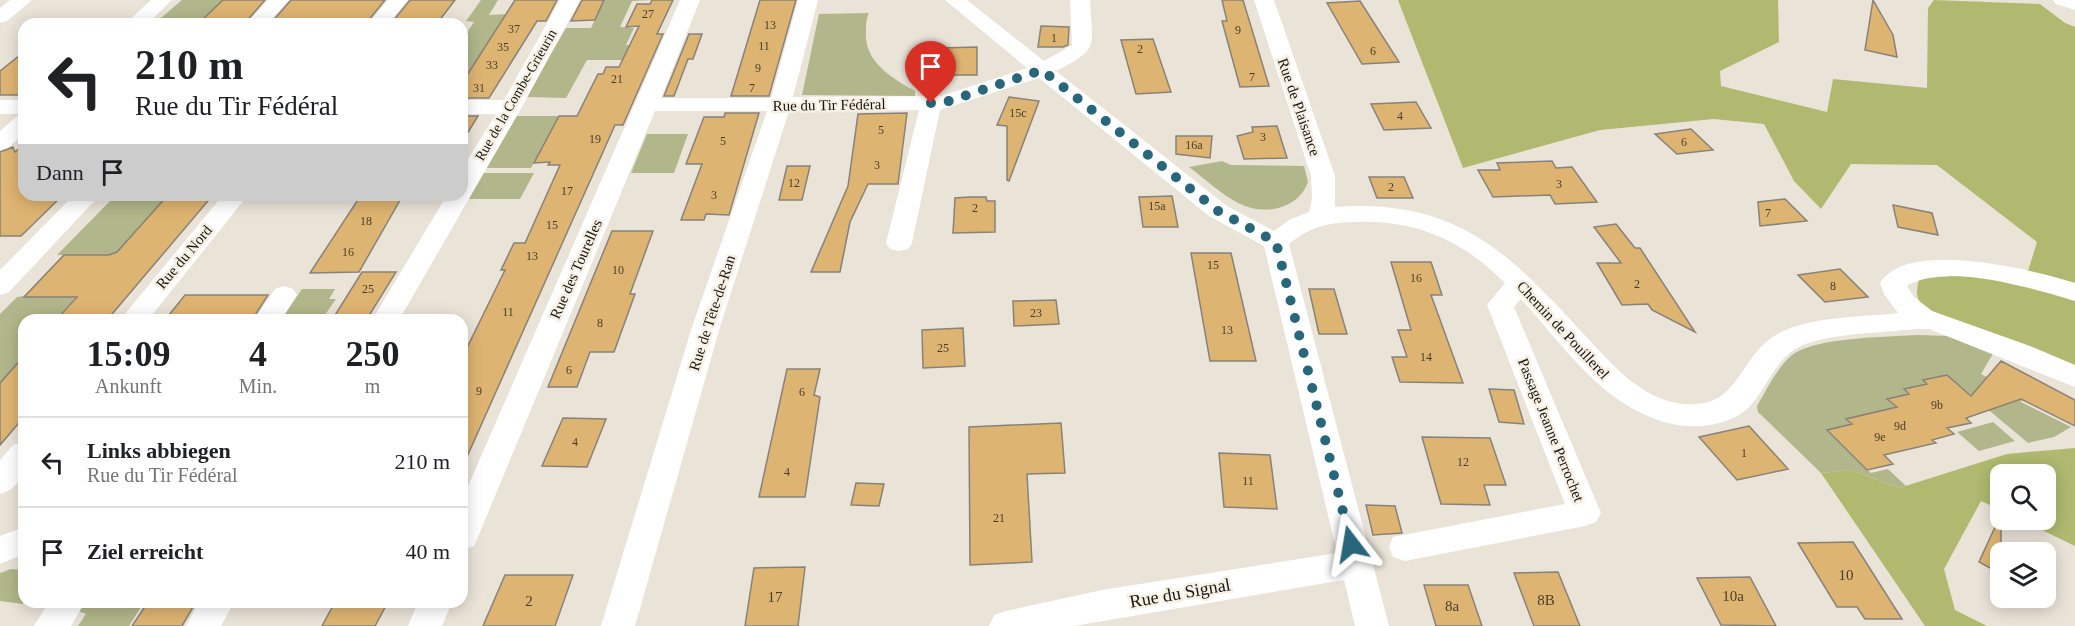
<!DOCTYPE html>
<html lang="de">
<head>
<meta charset="utf-8">
<style>
	body { margin:0; font-family:Georgia,serif; background:#f6f6f6; color:#202124; height:100vh; display:flex; flex-direction:column; font-size:22px; white-space:nowrap }
	* { box-sizing:border-box; margin:0 }
	p { font-size:20px; color:#757577 }
	.icon { flex:none; width:33px; height:33px; fill:none; stroke:currentColor; stroke-width:2; stroke-linecap:round; stroke-linejoin:round }
	.map { position:relative; flex:1; overflow:hidden }
	.details { position:absolute; left:18px; top:314px; width:450px; height:294px; display:flex; flex-direction:column; background:#fff; border-radius:18px; box-shadow:0 3px 15px #0003 }
	.details>* { flex:none }
	.hud { position:absolute; left:18px; top:18px; width:450px; height:183px; border-radius:18px; box-shadow:0 3px 15px #0003; background:#fff; color:#202124; overflow:hidden }
	.fabs { position:absolute; left:1990px; top:464px; display:grid; gap:12px }
	.fabs a { display:grid; place-items:center; width:66px; height:66px; border-radius:12px; background:#fff; box-shadow:0 3px 15px #0003; font-size:30px }
	.pin { position:absolute; display:grid; place-items:center; width:51px; height:51px; color:#fff; margin:-62px -26px; border-radius:50% 50% 50% 0; rotate:-45deg; box-shadow:0 0 6px #0007 }
	.pin .icon { rotate:45deg }
	.me { position:absolute; width:66px; margin:-33px; rotate:346deg; stroke-linejoin:round; filter:drop-shadow(0 0 4px #0008) }
	.turn { display:flex; align-items:center; gap:21px; height:126px; padding:0 18px; font-size:27px }
	.turn .icon { width:78px; height:78px; stroke-width:2.5 }
	.turn b { display:block; font-size:42px; line-height:51px }
	.then { display:flex; align-items:center; height:57px; padding:0 18px; background:#0003; gap:12px; font-size:22px }
	.eta { display:flex; justify-content:space-evenly; align-items:center; height:102px; text-align:center }
	.eta b { font-size:36px; font-weight:600; line-height:42px }
	ul { padding:0; list-style:none }
	li { display:flex; align-items:center; gap:18px; height:90px; padding:0 18px; border-top:2px solid #e0e0e0 }
	li div { flex:1 }
	li b { display:block; font-size:22px }
	li em { font-style:normal }
	.map>svg:first-child { display:block }
</style>
</head>
<body>
<div class="map">
<svg width="2075" height="626" viewBox="0 0 2075 626">
	<rect width="100%" height="100%" fill="#eae3d8"/>
	<path fill="#b1b78a" d="M182 0H223L197 24H154Z
		M481 0H498L489 15 506 14 468 74H462V40L474 22 466 21Z
		M604 0H652L632 1 620 27 634 28 626 45H652L645 60H587L566 98 526 97 566 28H591Z
		M869 13C866 19 866 25 866 32 864 62 892 78 915 91V96L802 95 819 14Z
		M514 116H559L531 168H484Z
		M647 134H688L674 173H631Z
		M1222 161 1231 165 1304 166 1308 182C1298 210 1263 216 1238 203 1221 194 1205 179 1189 167Z
		M477 173H534L520 199H462Z
		M116 195H168L56 319 24 320V356L0 383V314L17 297 24 296 63 255H57Z
		M302 289H335L329 299H336L322 319 281 320Z
		M1918 335 1949 336 1994 352 1981 374 2023 396 2021 402 2071 427 2054 437 2028 443 1947 375 1924 380 1927 384 1904 389 1909 394 1888 398 1897 407 1847 420 1852 424 1827 430 1871 473 1888 469 1906 486 1899 488 1851 470 1821 473 1758 412 1757 406C1767 389 1776 369 1791 356 1813 337 1888 337 1918 335Z
		M1993 422 2015 441 1979 451 1957 432Z
		M11 569 24 570 23 604 0 601V573Z
		M84 602H144L129 626H78L86 614 78 611Z"/>
	<path fill="#b0b96f" d="M1398 0H1778L1779 42 1720 71 1721 86 1827 112 1833 79 1927 88 1928 8 1934 0 2040 4 2065 23 2075 27V370C2050 360 1932 317 1921 303 1915 296 1917 288 1919 280 1957 272 1986 277 2024 284L2037 242 1937 165 1851 164 1821 209 1794 181 1764 124 1714 119 1600 130 1463 168Z
		M2075 448V546L2019 519H2046V474H2001V510L1981 501 1944 569 1955 610 1987 626H1925L1821 473 1851 470 1899 488 2007 454Z"/>
	<path fill="#deb472" stroke="#888278" stroke-width="1.5" d="M223 0H265L244 24H198Z
		M291 0H385L368 21H362L359 24H270Z
		M410 0H455L439 21H393Z
		M515 0H557L546 21H537L489 98H462V83Z
		M582 0H604L595 20 571 21Z
		M652 0H673L657 34H663L623 125H615L462 468V358L505 270H501L514 243H525L560 165H548L550 162 534 163 559 116H577L598 74H603L606 67H619L639 26 626 27 637 4H650Z
		M760 0H796L769 96H731Z
		M1222 0H1243L1269 86 1240 87 1222 21H1227Z
		M1873 0 1893 35 1897 57 1865 50Z
		M1360 1 1399 62 1362 64 1327 3Z
		M1041 26 1069 27 1068 45 1063 47H1038Z
		M689 34H702L693 59H688L674 96H664Z
		M1153 39 1171 92 1136 94 1121 40Z
		M977 47V75H940L941 48Z
		M24 52V95H0V71Z
		M1009 97 1039 101 1009 181 1007 180V126L997 125Z
		M1416 102 1431 128 1384 130 1371 104Z
		M725 113H759L729 215 706 214 704 220H681L702 164H686L704 117H724Z
		M907 113 898 184H868L850 222 840 272H811L848 186 858 114Z
		M462 116H478L462 142Z
		M1277 126 1287 158 1244 159 1237 136 1253 132 1252 127Z
		M1691 129 1713 150 1677 154 1655 134Z
		M1176 136H1212L1210 158 1176 154Z
		M24 144V195H63L21 236H0V152L13 147 15 152Z
		M1552 161 1556 168 1572 167 1597 202 1555 204 1550 195 1493 197 1478 170H1500L1497 163Z
		M787 166H810L802 200H779Z
		M1369 177H1404L1413 198H1377Z
		M168 195H213L107 320H56L77 297H24L64 255H109L117 252Z
		M361 195H403L359 272 310 273Z
		M1172 196 1178 227H1143L1139 197Z
		M970 197H986L987 201H995V232L953 233 955 198Z
		M1785 199 1807 221 1760 226 1758 202Z
		M1893 205 1932 213 1938 235 1898 227Z
		M1616 224 1635 248H1640L1695 332 1652 310 1648 304 1622 305 1597 263H1621L1594 227Z
		M612 231H653L630 294H635L614 352H590L577 387H548Z
		M1191 253H1231L1256 361H1210Z
		M1391 262H1431L1442 295H1431L1463 383 1400 382 1392 357H1407L1398 330H1411Z
		M1840 269 1868 297 1825 302 1798 275Z
		M362 272H396L367 319 332 320Z
		M1309 289H1334L1347 334H1319Z
		M185 295H268L252 320H165Z
		M1056 300 1059 324 1014 326 1013 301Z
		M963 328 965 366 923 368 922 330Z
		M24 356V417L0 445V383Z
		M2001 361 2075 400V426L2021 399 1966 418 1971 423 1947 428 1954 434 1932 440 1936 443 1884 455 1893 464 1867 470 1827 430 1852 424 1846 419 1897 407 1887 399 1909 394 1904 389 1927 384 1923 380 1947 375 1971 396Z
		M787 369H820L814 395 820 397 805 497H759Z
		M1489 389 1514 390 1524 424 1499 422Z
		M563 418 606 419 587 467 542 466Z
		M1061 423 1065 473 1027 474 1032 562 970 565 969 427Z
		M1749 426 1788 469 1737 480 1699 437Z
		M1422 437 1490 438 1506 485H1484L1490 505 1441 504Z
		M1219 453 1270 455 1277 509 1224 507Z
		M856 483 884 484 879 506 851 505Z
		M1366 505 1395 506 1402 533 1373 535Z
		M2001 514V574L1979 562Z
		M1853 542 1902 619H1865L1857 607H1837L1798 543Z
		M805 567 798 626H745L754 568Z
		M1558 572 1580 626H1534L1514 573Z
		M505 575H573L555 626H483Z
		M1750 577 1776 626 1721 625 1697 578Z
		M1424 585H1468L1482 626H1436Z
		M148 602H196L182 626H132Z
		M335 602H388L375 626H322Z"/>
	<g fill="none" stroke-linecap="round" stroke-linejoin="round">
		<path fill="#fff" fill-rule="evenodd" d="M10 0H32L7 21 0 23V8Z
			M151 0H172L147 24H125Z
			M268 0H289L267 24H246Z
			M388 0H408L388 24H368Z
			M560 0H580L522 107 399 320H372L447 195H462V169L496 114H462V100H504Z
			M680 0H700L661 98H771L798 0H818L793 97 941 96 1027 68 945 0H967L1044 61 1072 45 1070 0H1090C1092 47 1101 48 1056 71L1227 206 1274 231 1289 220 1309 212 1312 199 1311 176 1254 0H1274L1335 176V207C1461 198 1513 257 1592 343 1616 369 1646 401 1684 404 1735 408 1736 369 1766 342 1797 315 1859 318 1898 313L1884 294 1880 283C1908 238 2033 270 2075 283V301C2034 289 1945 261 1907 286L1914 297 1932 311 2030 346 2075 365V387L1929 329H1915C1883 333 1827 333 1799 347 1770 362 1765 399 1739 415 1716 428 1688 429 1664 422 1600 403 1564 346 1521 299L1514 307 1601 513 1596 522 1585 526 1405 561 1393 557 1389 547 1393 537 1565 504 1487 305 1505 283C1463 241 1417 220 1357 222 1330 222 1311 226 1289 244L1389 626H1355L1344 580 1074 626H989L994 615 1006 611 1102 590 1337 553 1264 246 1209 216 1039 78 940 110 912 243 908 249 899 251 890 249 886 243 919 110 789 111 720 327 635 626H601L692 327 767 111H655L478 537 474 546 462 550V500Z
			M2053 0H2075V10L2056 4Z
			M0 100H24V114H0Z
			M24 115V134L8 148 0 150V131L16 117Z
			M74 195H100L9 292 0 295V270Z
			M223 195H248L148 320H120Z
			M284 286 293 289 297 295 281 320H254L275 289Z
			M24 441C24 465 26 486 0 494V460L13 445Z
			M24 527V554L0 564V536Z
			M49 602H85L71 626H34Z
			M199 602H234L221 626H186Z
			M418 602H452L442 626H408Z"/>
	</g>
	<g fill="none" stroke-linecap="round" stroke-linejoin="round">
		<path stroke="#28667c" stroke-width="10" stroke-dasharray="0 18" d="M931 103H943L1042 70 1218 211 1276 242 1351 544"/>
	</g>
	<g text-anchor="middle" dominant-baseline="central" stroke-width="5" stroke-linejoin="round" paint-order="stroke">
		<g font-size="12" fill="#4a3e2a">
			<text x="648" y="14">27</text>
			<text x="770" y="25">13</text>
			<text x="514" y="29">37</text>
			<text x="1238" y="30">9</text>
			<text x="1054" y="38">1</text>
			<text x="764" y="46">11</text>
			<text x="503" y="47">35</text>
			<text x="1140" y="49">2</text>
			<text x="1373" y="51">6</text>
			<text x="492" y="65">33</text>
			<text x="758" y="68">9</text>
			<text x="1252" y="77">7</text>
			<text x="617" y="79">21</text>
			<text x="479" y="88">31</text>
			<text x="752" y="88">7</text>
			<text x="1018" y="113">15c</text>
			<text x="1400" y="116">4</text>
			<text x="881" y="130">5</text>
			<text x="1263" y="137">3</text>
			<text x="595" y="139">19</text>
			<text x="723" y="141">5</text>
			<text x="1684" y="142">6</text>
			<text x="1194" y="145">16a</text>
			<text x="877" y="165">3</text>
			<text x="794" y="183">12</text>
			<text x="1559" y="184">3</text>
			<text x="1391" y="187">2</text>
			<text x="567" y="191">17</text>
			<text x="714" y="195">3</text>
			<text x="1157" y="206">15a</text>
			<text x="975" y="208">2</text>
			<text x="1768" y="213">7</text>
			<text x="366" y="221">18</text>
			<text x="552" y="225">15</text>
			<text x="348" y="252">16</text>
			<text x="532" y="256">13</text>
			<text x="1213" y="265">15</text>
			<text x="618" y="270">10</text>
			<text x="1416" y="278">16</text>
			<text x="1637" y="284">2</text>
			<text x="1833" y="286">8</text>
			<text x="368" y="289">25</text>
			<text x="508" y="312">11</text>
			<text x="1036" y="313">23</text>
			<text x="600" y="323">8</text>
			<text x="1227" y="330">13</text>
			<text x="943" y="348">25</text>
			<text x="1426" y="357">14</text>
			<text x="569" y="370">6</text>
			<text x="479" y="391">9</text>
			<text x="802" y="392">6</text>
			<text x="1937" y="405">9b</text>
			<text x="1900" y="426">9d</text>
			<text x="1880" y="437">9e</text>
			<text x="575" y="442">4</text>
			<text x="1744" y="453">1</text>
			<text x="1463" y="462">12</text>
			<text x="787" y="472">4</text>
			<text x="1248" y="481">11</text>
			<text x="999" y="518">21</text>
		</g>
		<g font-size="14" fill="#181612" stroke="#f7f0e5">
			<text transform="translate(516 95) rotate(-60)">Rue de la Combe-Grieurin</text>
		</g>
		<g font-size="15" fill="#181612" stroke="#f7f0e5">
			<text transform="translate(829 105) rotate(-1)">Rue du Tir Fédéral</text>
			<text transform="translate(1299 107) rotate(71)">Rue de Plaisance</text>
			<text transform="translate(184 257) rotate(-50)">Rue du Nord</text>
			<text transform="translate(576 269) rotate(-66)">Rue des Tourelles</text>
			<text transform="translate(712 313) rotate(-72)">Rue de Tête-de-Ran</text>
			<text transform="translate(1563 330) rotate(47)">Chemin de Pouillerel</text>
			<text transform="translate(1551 430) rotate(68)">Passage Jeanne Perrochet</text>
		</g>
		<g font-size="15" fill="#4a3e2a">
			<text x="1846" y="575">10</text>
			<text x="1733" y="596">10a</text>
			<text x="775" y="597">17</text>
			<text x="1546" y="600">8B</text>
			<text x="529" y="601">2</text>
			<text x="1452" y="606">8a</text>
		</g>
		<g font-size="18" fill="#181612" stroke="#f7f0e5">
			<text transform="translate(1180 593) rotate(-10)">Rue du Signal</text>
		</g>
	</g>
</svg>
<div class="fabs">
<a><svg class="icon" aria-label="search" viewBox="0 0 24 24"><circle cx="10" cy="10" r="6"/><path d="M15 15l6 6"/></svg></a>
<a><svg class="icon" aria-label="layers" viewBox="0 0 24 24"><path d="M12 4l9 5-9 5-9-5zM3 14l9 5 9-5"/></svg></a>
</div>
<div class="pin" style="left:931px;top:103px;background:#d93025"><svg class="icon" aria-label="arrive" viewBox="0 0 24 24"><path d="M6 21V4h12l-3 4 3 4H6"/></svg></div>
<svg class="me" style="left:1351px;top:544px" viewBox="-20 -20 40 40"><path d="M0-17L14 15 0 8-14 15z" fill="#28667c" stroke="#fff" stroke-width="4"/></svg>
<div class="hud">
<div class="turn"><svg class="icon" aria-label="left" viewBox="0 0 24 24"><path d="M17 20v-9H6M10 6l-5 5 5 5"/></svg><div><b>210 m</b>Rue du Tir Fédéral</div></div>
<div class="then">Dann<svg class="icon" aria-label="arrive" viewBox="0 0 24 24"><path d="M6 21V4h12l-3 4 3 4H6"/></svg></div>
</div>
<section class="details">
<div class="eta">
<div><b>15:09</b><p>Ankunft</p></div>
<div><b>4</b><p>Min.</p></div>
<div><b>250</b><p>m</p></div>
</div>
<ul>
<li><svg class="icon" aria-label="left" viewBox="0 0 24 24"><path d="M17 20v-9H6M10 6l-5 5 5 5"/></svg><div><b>Links abbiegen</b><p>Rue du Tir Fédéral</p></div><em>210 m</em></li>
<li><svg class="icon" aria-label="arrive" viewBox="0 0 24 24"><path d="M6 21V4h12l-3 4 3 4H6"/></svg><div><b>Ziel erreicht</b></div><em>40 m</em></li>
</ul>
</section>
</div>
</body>
</html>
